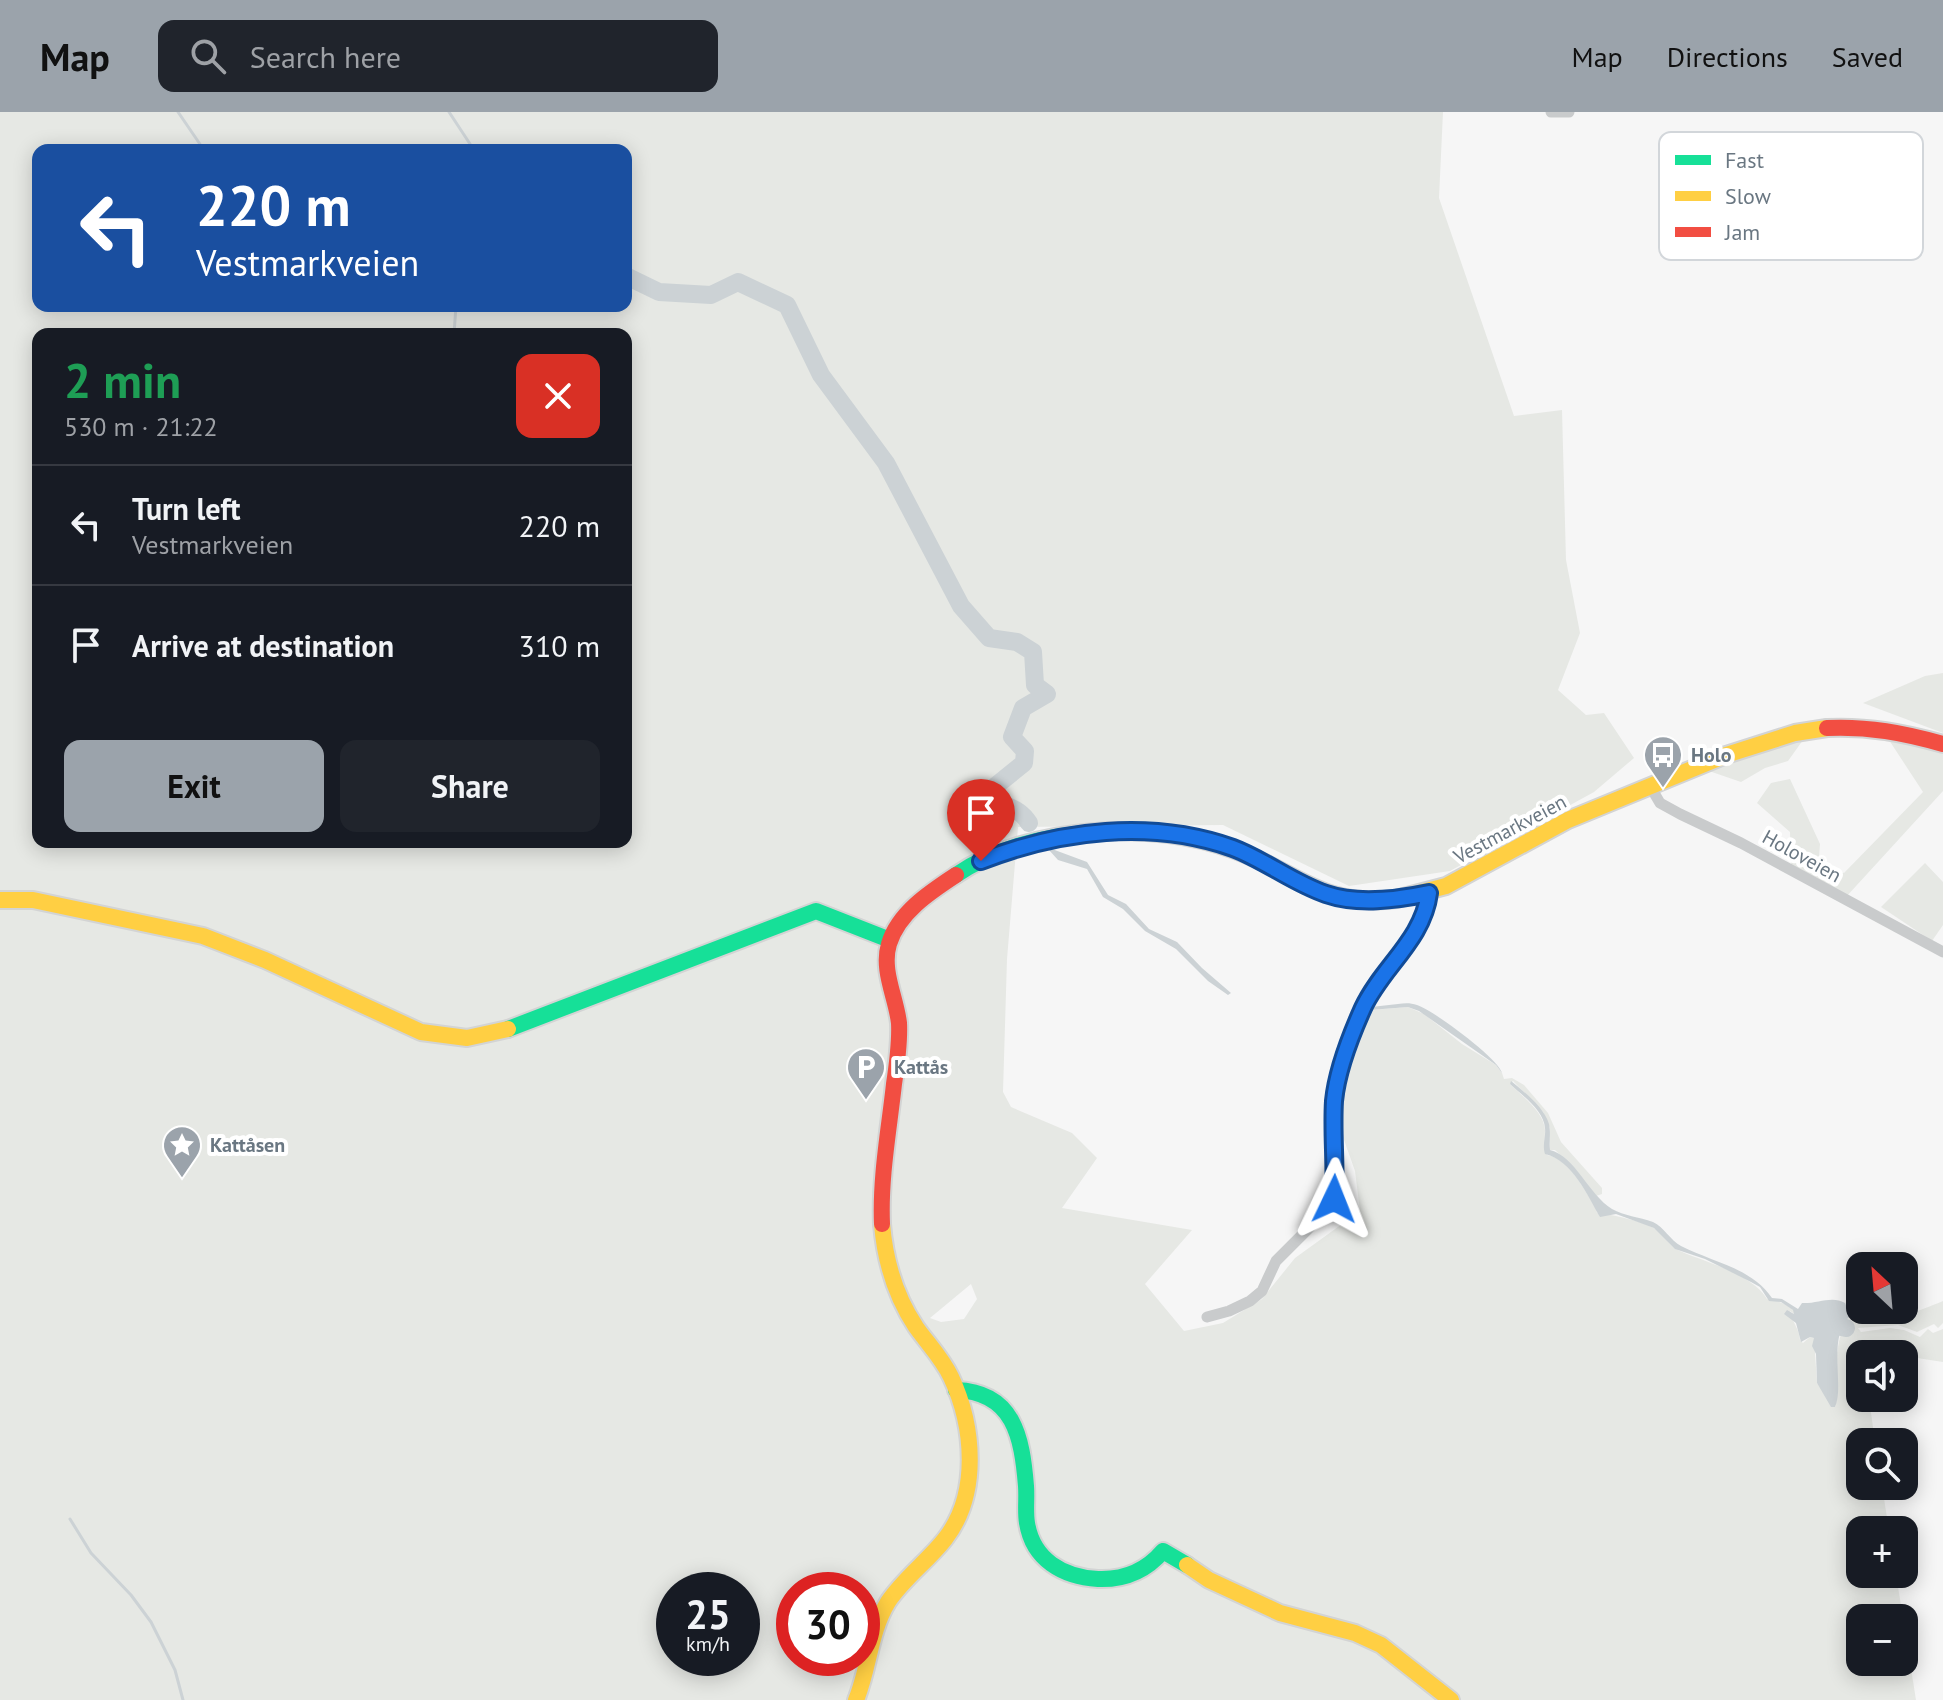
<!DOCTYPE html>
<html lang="en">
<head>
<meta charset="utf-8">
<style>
	body { margin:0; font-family:"PT Sans",sans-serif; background:#20242c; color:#f1f3f6; height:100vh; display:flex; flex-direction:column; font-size:30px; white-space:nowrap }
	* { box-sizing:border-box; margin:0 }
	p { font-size:26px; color:#9ea1a6 }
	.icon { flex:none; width:44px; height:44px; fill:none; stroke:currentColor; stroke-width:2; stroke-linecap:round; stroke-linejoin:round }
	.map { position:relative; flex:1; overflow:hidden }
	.sheet { position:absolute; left:32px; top:216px; width:600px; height:520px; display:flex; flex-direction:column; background:#171b24; border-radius:16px; box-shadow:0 4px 20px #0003 }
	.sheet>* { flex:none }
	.guide { position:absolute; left:32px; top:32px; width:600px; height:168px; border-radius:16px; box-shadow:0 4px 20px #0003; background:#1a4fa0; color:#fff; overflow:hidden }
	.needle { width:52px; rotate:334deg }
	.buttons { position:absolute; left:1846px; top:1140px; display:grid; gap:16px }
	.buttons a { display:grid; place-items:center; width:72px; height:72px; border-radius:16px; background:#171b24; box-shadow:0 4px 20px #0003; font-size:40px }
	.speed { position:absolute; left:656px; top:1460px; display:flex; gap:16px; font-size:40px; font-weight:700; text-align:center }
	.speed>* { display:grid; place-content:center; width:104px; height:104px; border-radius:50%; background:#171b24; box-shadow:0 4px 20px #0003; line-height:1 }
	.speed small { font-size:20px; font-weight:400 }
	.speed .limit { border:12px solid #d22; background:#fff; color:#111 }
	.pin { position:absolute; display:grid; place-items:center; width:68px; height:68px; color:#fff; margin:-82px -34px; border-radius:50% 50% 50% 0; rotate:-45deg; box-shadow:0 0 8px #0007 }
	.pin .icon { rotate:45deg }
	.me { position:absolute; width:88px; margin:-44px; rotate:2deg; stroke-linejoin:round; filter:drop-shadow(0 0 6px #0008) }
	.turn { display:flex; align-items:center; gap:28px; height:168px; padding:0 32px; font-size:36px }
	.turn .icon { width:104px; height:104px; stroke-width:2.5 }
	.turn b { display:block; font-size:56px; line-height:68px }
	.round { display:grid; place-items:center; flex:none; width:84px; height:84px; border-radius:16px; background:#20242c }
	.head { display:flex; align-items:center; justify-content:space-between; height:136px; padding:0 32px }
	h1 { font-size:48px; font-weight:700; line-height:60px; color:#1e9e55 }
	.button { display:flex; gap:16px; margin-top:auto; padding:16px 32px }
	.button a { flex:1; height:92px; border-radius:16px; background:#9ba3ab; color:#111; font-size:32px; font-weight:700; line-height:92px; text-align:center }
	.button a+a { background:#20242c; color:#f1f3f6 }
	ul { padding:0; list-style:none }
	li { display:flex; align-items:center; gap:24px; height:120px; padding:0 32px; border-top:2px solid #363941 }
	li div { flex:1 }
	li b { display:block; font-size:30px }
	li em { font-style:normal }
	header { display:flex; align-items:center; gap:48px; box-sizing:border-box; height:112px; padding:0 40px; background:#9ba3ab; color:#111 }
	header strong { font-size:38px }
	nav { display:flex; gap:44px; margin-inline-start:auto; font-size:28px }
	.search { width:560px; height:72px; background:#20242c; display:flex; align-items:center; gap:20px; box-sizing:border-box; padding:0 28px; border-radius:16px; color:#9ea1a6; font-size:30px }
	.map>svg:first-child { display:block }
</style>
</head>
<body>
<header>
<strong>Map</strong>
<div class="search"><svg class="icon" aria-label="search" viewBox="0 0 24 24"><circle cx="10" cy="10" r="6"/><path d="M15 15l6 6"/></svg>Search here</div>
<nav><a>Map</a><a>Directions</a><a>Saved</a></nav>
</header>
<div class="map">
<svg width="1943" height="1588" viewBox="0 0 1943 1588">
	<rect width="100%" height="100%" fill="#f6f6f6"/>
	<path fill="#e6e8e4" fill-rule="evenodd" d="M0 0H1443L1439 86 1514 304 1562 298 1566 448 1580 521 1558 578 1586 603 1604 601 1634 646 1594 680 1450 759 1349 774 1223 713 1018 715 1007 847 1003 980 1011 995 1072 1021 1097 1046 1062 1096 1192 1118 1145 1172 1184 1219 1223 1211 1262 1187 1295 1146 1360 1099 1355 1059 1343 1025V991L1349 952 1371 898 1408 895 1424 902 1462 932 1496 953 1502 961 1504 967 1512 966 1524 973 1548 1001 1561 1030 1602 1076V1082L1596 1084 1575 1057 1555 1038H1550V1016L1543 1000 1513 969 1510 972C1522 984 1544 1000 1545 1018 1545 1027 1544 1033 1547 1043 1571 1047 1583 1078 1596 1095L1597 1101C1611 1102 1646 1110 1657 1118 1665 1124 1670 1135 1680 1139 1707 1151 1751 1161 1767 1187 1779 1189 1787 1192 1796 1200L1794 1202 1790 1199C1792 1210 1799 1216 1800 1228L1803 1231 1810 1225 1814 1226 1817 1271 1835 1295C1840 1281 1835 1265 1836 1249 1838 1231 1842 1214 1849 1197L1845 1191 1850 1186H1853C1858 1194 1861 1200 1869 1205 1886 1213 1926 1196 1943 1189V1211L1938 1216 1934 1212 1917 1220 1898 1213 1858 1216 1861 1220 1890 1216 1904 1218 1920 1225 1928 1217 1933 1221 1943 1217V1250L1904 1244V1242H1860V1286H1869L1875 1330H1860V1374H1882L1889 1418H1860V1462H1896L1903 1506H1860V1550H1904V1512L1916 1588H0ZM38 38H626V194H38ZM38 222H626V730H38ZM971 1172 977 1187 964 1207 941 1210 930 1206ZM674 1478H742V1546H674ZM794 1478H862V1546H794Z
		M1943 561V621L1863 591 1925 564Z
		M1887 625 1943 641V679L1846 785 1791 754 1790 720 1757 691 1771 671 1790 667 1820 732 1819 745 1844 761 1923 680Z
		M1803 628 1788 649 1765 656 1741 670 1709 659 1755 640Z
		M1925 751 1943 770V813L1932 829 1881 795Z"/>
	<path fill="#ccd2d5" d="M1052 737 1087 750 1108 783 1126 792 1149 817 1177 830 1202 856 1231 881 1228 883 1208 869 1176 837 1145 819 1123 797 1103 785 1087 757 1058 748 1049 738Z
		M1398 892C1405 891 1411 891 1417 893 1433 898 1499 947 1502 961L1496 953 1419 899 1408 895 1370 898 1371 895Z
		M1511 969C1523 979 1544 995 1549 1012 1551 1021 1549 1029 1550 1038 1575 1044 1589 1083 1612 1097 1624 1104 1639 1105 1653 1110 1664 1115 1670 1128 1681 1134 1712 1150 1752 1156 1772 1186L1782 1187 1798 1197 1802 1191C1817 1192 1832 1183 1845 1191L1851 1203C1826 1225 1845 1273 1835 1295H1831L1817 1271 1816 1242 1812 1234 1814 1226 1810 1225 1801 1230 1796 1211 1784 1202 1787 1198 1794 1202 1793 1198 1781 1190 1769 1189 1760 1175 1751 1170 1705 1147 1675 1137 1654 1116 1616 1102 1600 1105C1587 1083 1573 1049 1545 1042 1542 1032 1546 1026 1545 1016 1544 999 1522 983 1510 972Z"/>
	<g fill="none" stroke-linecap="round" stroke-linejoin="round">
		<path stroke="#ccd2d5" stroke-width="3" d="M178 0 204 38
			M449 0 474 38
			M454 222 456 194
			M70 1407 91 1441 131 1483 151 1510 175 1558 183 1588"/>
		<path stroke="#ccd2d5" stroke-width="18" d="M626 164 659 180 711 183 738 170 787 193 821 263 886 351 961 494 989 526 1017 530 1033 540 1035 573 1047 582 1023 596 1012 625 1025 639 1024 651 993 676 992 681C1002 698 1016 691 1029 711
			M1841 1215 1846 1216"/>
		<defs>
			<path id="fast" d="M956 763C1028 713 1154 707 1235 738 1298 761 1321 796 1396 787
				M508 917 816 799 890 828
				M956 1278C1014 1280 1022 1325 1026 1374 1027 1387 1025 1399 1027 1411 1033 1448 1063 1465 1098 1467 1124 1468 1146 1459 1163 1439L1187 1453"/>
			<path id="slow" d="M1396 787 1446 774 1568 708 1726 643 1795 621 1827 616
				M0 788H33L203 824 265 848 421 920 467 926 508 917
				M1187 1453 1209 1468 1280 1501 1355 1521 1381 1533 1451 1588
				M856 1588C869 1557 870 1519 888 1490 904 1466 928 1449 945 1427 980 1382 974 1314 951 1265 942 1246 928 1232 916 1215 896 1185 885 1148 882 1112"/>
			<path id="jam" d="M1827 616C1868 614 1904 621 1943 632
				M882 1112C880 1065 889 1018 894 972 897 952 900 930 899 911 896 885 881 858 889 832 898 801 930 780 956 763"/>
		</defs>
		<use href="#fast" stroke="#d3d4d4" stroke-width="20"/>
		<use href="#slow" stroke="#d3d4d4" stroke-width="20"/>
		<use href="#jam" stroke="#d3d4d4" stroke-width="20"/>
		<path stroke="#c9cbcc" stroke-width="11" d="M1551 0H1569
			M1650 674 1660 691 1680 702 1741 731 1943 840
			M1207 1205 1229 1199 1250 1189 1262 1179 1276 1149 1319 1106 1334 1087V990L1350 927 1376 874 1414 824 1427 794 1429 781"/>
		<use href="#fast" stroke="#16e098" stroke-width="16"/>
		<use href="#slow" stroke="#ffcf43" stroke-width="16"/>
		<use href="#jam" stroke="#f24e42" stroke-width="16"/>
	</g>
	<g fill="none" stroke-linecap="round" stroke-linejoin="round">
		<defs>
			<path id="route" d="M981 749C1060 718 1151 707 1233 736 1265 748 1293 771 1326 782 1358 793 1396 788 1429 781 1423 828 1382 855 1363 896 1350 925 1337 958 1334 989 1332 1021 1336 1055 1334 1087"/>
		</defs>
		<use href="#route" stroke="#114b97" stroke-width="20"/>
		<use href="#route" stroke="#1a73e8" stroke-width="14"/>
	</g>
	<defs>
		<symbol id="bus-pin" viewBox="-11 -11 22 30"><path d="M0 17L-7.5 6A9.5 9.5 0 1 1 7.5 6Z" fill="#9ba3ab" stroke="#fff"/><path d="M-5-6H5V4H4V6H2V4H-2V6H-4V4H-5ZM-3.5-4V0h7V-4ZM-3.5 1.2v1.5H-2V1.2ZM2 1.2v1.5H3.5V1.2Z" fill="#fff"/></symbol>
		<symbol id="parking-pin" viewBox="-11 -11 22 30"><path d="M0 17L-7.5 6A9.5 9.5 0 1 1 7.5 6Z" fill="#9ba3ab" stroke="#fff"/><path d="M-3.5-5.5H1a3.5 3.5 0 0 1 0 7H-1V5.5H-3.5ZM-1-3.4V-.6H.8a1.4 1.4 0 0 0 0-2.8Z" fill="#fff"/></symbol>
		<symbol id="sight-pin" viewBox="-11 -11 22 30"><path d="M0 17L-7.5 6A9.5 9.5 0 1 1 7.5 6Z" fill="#9ba3ab" stroke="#fff"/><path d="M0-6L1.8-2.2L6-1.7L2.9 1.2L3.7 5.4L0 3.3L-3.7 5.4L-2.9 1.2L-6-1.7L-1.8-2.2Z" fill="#fff"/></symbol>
	</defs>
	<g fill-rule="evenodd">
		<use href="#bus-pin" x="1641" y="621" width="44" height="60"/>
		<use href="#parking-pin" x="844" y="933" width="44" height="60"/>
		<use href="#sight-pin" x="160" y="1011" width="44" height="60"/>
	</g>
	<g text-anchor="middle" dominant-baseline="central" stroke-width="8" stroke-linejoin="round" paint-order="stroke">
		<g font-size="20" font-weight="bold" fill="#6a7782" stroke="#fff" text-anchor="start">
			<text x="1691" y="643">Holo</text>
			<text x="894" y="955">Kattås</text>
			<text x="210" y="1033">Kattåsen</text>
		</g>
		<g font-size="20" fill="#6a7782" stroke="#fff">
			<text transform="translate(1510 717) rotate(-28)">Vestmarkveien</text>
			<text transform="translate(1802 744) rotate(29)">Holoveien</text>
		</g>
	</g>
	<rect x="1659" y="20" width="264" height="128" rx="12" fill="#fff" stroke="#d2d6da" stroke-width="2"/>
	<rect x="1675" y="43" width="36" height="10" fill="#16e098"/>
	<rect x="1675" y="79" width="36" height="10" fill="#ffcf43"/>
	<rect x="1675" y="115" width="36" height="10" fill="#f24e42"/>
	<g font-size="22" fill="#6a7782">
		<text x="1725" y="56">Fast</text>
		<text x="1725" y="92">Slow</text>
		<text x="1725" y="128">Jam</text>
	</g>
</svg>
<div class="buttons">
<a><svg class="needle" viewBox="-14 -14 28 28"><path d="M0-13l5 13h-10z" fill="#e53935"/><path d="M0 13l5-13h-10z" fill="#9ea1a6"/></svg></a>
<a><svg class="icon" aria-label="sound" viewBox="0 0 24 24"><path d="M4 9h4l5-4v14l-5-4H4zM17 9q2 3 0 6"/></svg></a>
<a><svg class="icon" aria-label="search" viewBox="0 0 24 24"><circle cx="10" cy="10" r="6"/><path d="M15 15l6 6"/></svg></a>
<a>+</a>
<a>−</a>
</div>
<div class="speed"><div>25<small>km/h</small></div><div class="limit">30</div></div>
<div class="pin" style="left:981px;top:749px;background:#d93025"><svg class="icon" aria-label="arrive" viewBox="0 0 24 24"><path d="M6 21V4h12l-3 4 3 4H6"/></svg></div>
<svg class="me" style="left:1334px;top:1087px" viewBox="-20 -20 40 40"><path d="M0-17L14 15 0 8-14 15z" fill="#1a73e8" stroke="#fff" stroke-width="4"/></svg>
<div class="guide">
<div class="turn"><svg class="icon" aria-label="left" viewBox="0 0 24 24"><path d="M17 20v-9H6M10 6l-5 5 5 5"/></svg><div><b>220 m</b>Vestmarkveien</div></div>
</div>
<section class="sheet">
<div class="head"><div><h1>2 min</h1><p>530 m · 21:22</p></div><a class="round" style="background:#d93025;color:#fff"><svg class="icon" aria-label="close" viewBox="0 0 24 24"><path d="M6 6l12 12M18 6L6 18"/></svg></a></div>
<ul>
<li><svg class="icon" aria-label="left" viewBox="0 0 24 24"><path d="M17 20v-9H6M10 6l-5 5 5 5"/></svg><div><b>Turn left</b><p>Vestmarkveien</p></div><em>220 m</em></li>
<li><svg class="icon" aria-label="arrive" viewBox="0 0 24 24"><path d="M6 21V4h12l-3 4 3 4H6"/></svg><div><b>Arrive at destination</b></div><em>310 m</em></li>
</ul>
<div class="button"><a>Exit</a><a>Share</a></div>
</section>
</div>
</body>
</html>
